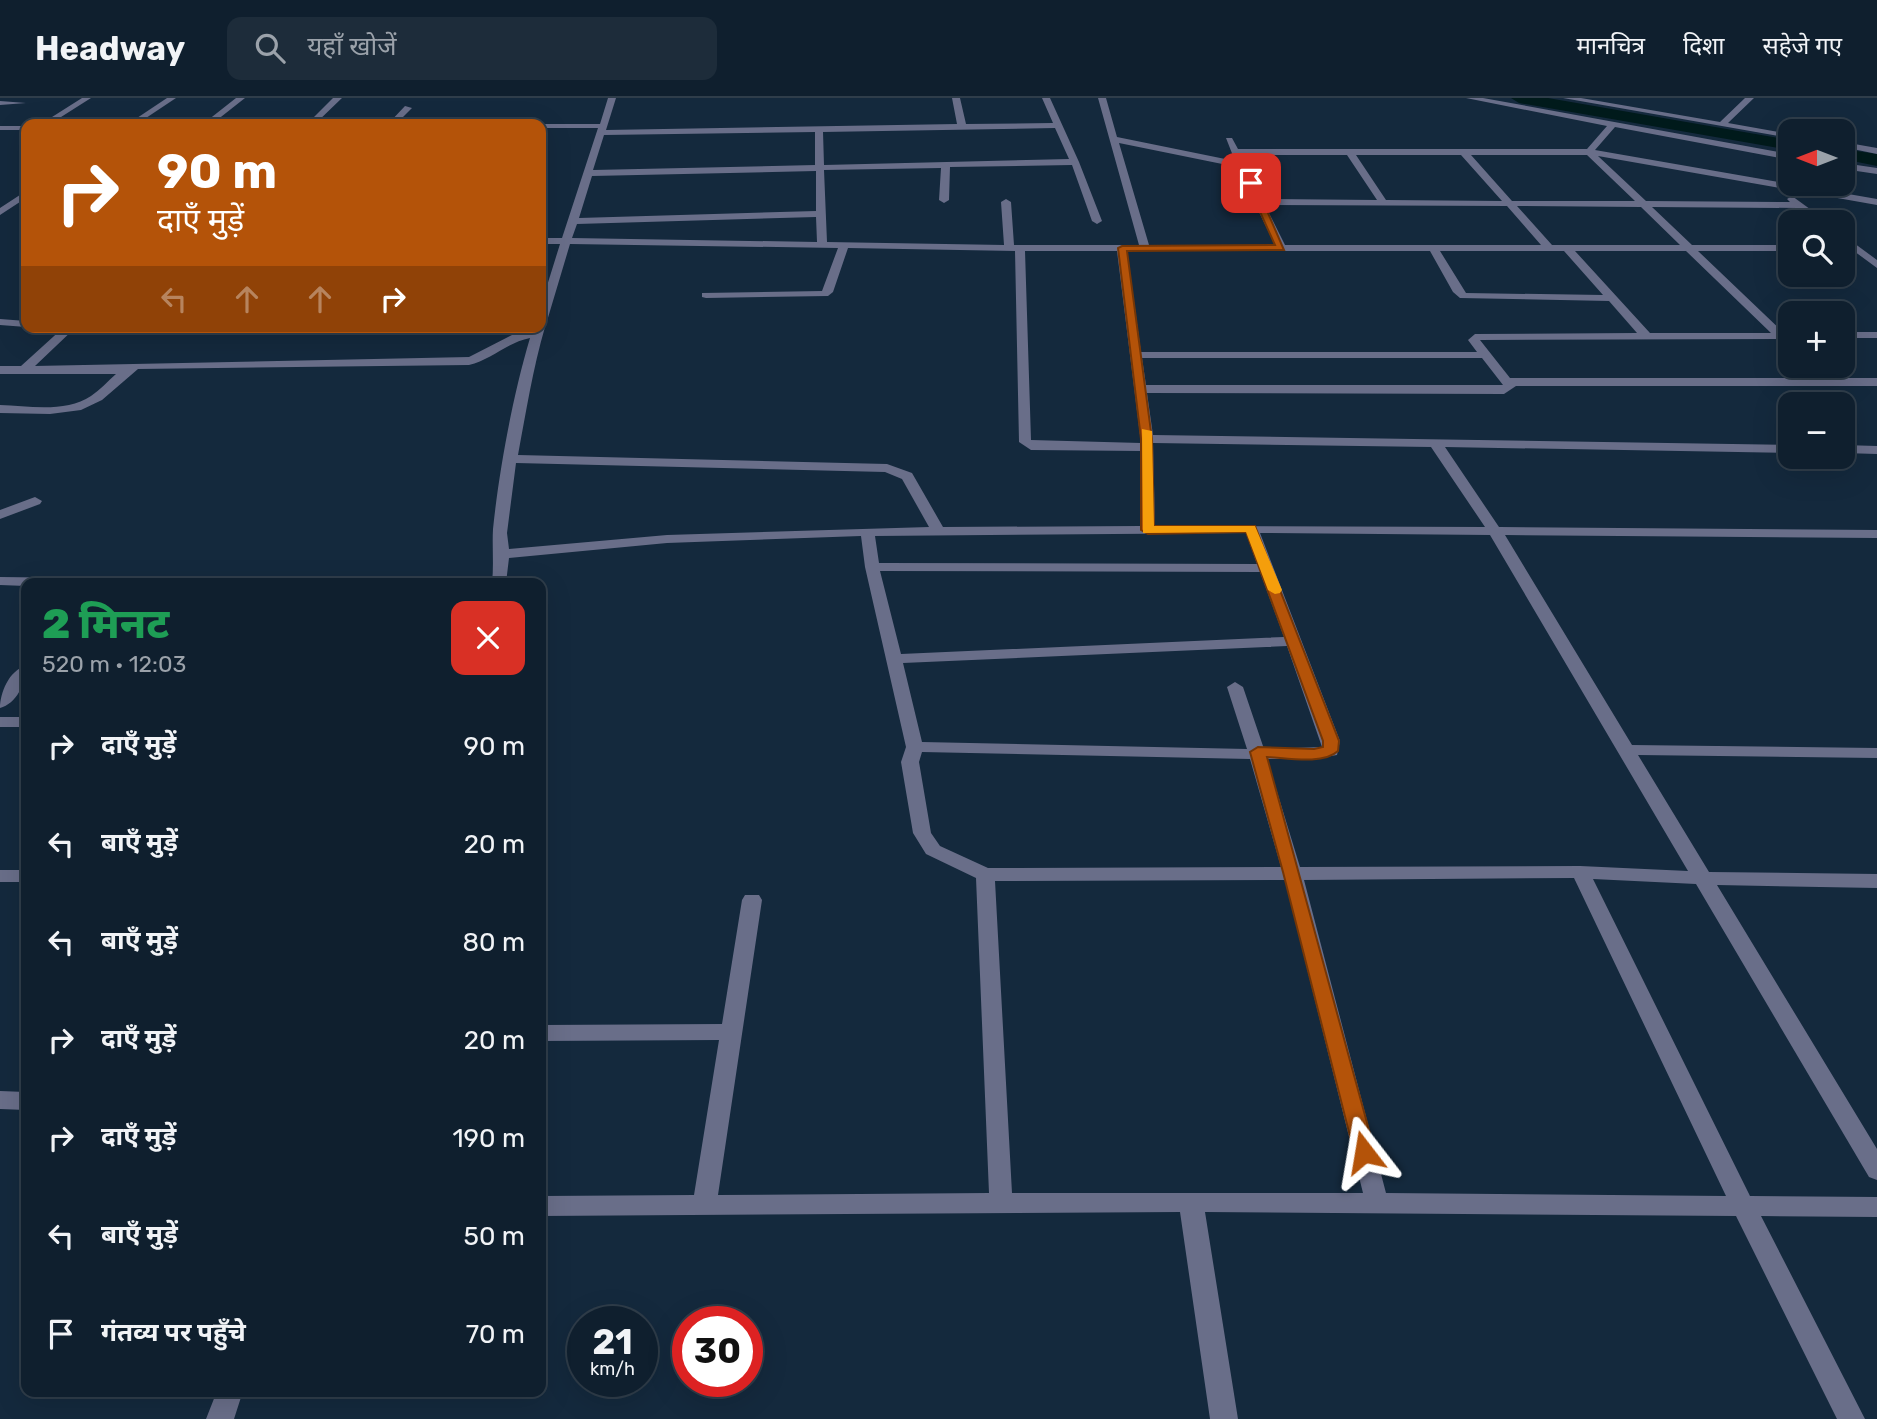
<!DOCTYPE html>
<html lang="hi">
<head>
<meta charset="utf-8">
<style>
	body { margin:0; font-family:Rubik,"Noto Sans Devanagari",sans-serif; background:#1d2c3a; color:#f1f3f6; height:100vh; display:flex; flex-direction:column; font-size:26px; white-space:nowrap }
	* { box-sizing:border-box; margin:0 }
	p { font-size:23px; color:#9ba2aa }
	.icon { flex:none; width:38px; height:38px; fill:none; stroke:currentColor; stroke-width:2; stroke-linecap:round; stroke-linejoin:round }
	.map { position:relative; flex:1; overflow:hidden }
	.sheet { position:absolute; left:21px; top:480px; width:525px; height:819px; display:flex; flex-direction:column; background:#0f1f2e; border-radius:14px; box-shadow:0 7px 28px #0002,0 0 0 2px #2f3d4a }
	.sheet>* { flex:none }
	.hud { position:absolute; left:21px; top:21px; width:525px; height:214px; border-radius:14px; box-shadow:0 7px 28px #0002,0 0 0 2px #2f3d4a; background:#b45309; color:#fff; overflow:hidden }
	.needle { width:46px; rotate:270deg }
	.buttons { position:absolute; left:1778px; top:21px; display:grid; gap:14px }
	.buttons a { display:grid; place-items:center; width:77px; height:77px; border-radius:14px; background:#0f1f2e; box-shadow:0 7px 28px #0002,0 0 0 2px #2f3d4a; font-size:35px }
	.speed { position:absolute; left:567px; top:1208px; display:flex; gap:14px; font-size:35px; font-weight:700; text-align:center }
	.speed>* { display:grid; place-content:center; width:91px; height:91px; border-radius:50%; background:#0f1f2e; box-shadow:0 7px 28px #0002,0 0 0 2px #2f3d4a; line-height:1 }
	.speed small { font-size:18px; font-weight:400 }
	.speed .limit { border:10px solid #d22; background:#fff; color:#111 }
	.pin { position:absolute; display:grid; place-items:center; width:60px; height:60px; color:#fff; margin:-30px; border-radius:14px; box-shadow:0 4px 10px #0006 }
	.me { position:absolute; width:77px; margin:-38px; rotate:346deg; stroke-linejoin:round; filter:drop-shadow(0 0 5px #0008) }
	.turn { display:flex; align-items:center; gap:24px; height:147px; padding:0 21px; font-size:32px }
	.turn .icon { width:91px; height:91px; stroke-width:2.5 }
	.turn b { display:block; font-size:49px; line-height:60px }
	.lanes { display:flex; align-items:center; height:66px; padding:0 21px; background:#0003; justify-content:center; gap:35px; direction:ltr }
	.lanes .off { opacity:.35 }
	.round { display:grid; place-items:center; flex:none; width:74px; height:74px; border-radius:14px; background:#1d2c3a }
	.overview { display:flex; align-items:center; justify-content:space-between; height:119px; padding:0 21px }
	h1 { font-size:42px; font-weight:800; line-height:52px; color:#1e9e55 }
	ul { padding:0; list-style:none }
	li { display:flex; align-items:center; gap:21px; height:98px; padding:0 21px }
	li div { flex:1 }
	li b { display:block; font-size:26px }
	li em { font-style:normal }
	header { display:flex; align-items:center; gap:42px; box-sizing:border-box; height:98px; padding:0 35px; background:#0f1f2e; border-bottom:2px solid #2f3d4a }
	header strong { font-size:33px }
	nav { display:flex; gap:38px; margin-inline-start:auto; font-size:24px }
	.search { width:490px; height:63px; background:#1d2c3a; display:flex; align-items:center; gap:18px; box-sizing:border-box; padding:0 24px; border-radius:14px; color:#9ba2aa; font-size:26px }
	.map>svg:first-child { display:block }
</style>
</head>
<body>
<header>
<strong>Headway</strong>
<div class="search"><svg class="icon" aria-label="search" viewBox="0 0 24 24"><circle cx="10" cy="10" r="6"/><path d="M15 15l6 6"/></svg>यहाँ खोजें</div>
<nav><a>मानचित्र</a><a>दिशा</a><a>सहेजे गए</a></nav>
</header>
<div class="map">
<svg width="1877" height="1321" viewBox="0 0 1877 1321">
	<rect width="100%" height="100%" fill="#14293d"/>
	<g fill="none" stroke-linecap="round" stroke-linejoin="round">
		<path fill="#001a1b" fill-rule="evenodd" d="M1511 0H1548L1790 42V52L1519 5Z
			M1843 51 1877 56V68L1843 61Z"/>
		<path fill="#696e89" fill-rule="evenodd" d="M82 0H91L50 26H41Z
			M167 0H176L137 26H128Z
			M236 0H245L212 26H203Z
			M333 0H342L315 26H307Z
			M608 0H616L606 32 957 26 952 0H960L966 26 1053 25 1042 0H1050L1079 64 1102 123 1097 126 1092 123 1072 67 950 69 949 102 944 105 939 102 941 70 824 72 827 144 1004 147 1001 104 1006 101 1011 104 1014 147H1139L1098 0H1106L1117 39 1235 63 1226 40H1232L1238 51H1587L1607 28 1466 0H1483L1790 56V62L1615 29 1595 52 1877 101V107L1598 58 1646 103 1790 104 1787 101 1792 98 1825 122 1827 124H1816L1798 110 1652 109 1692 147H1790V153H1698L1784 235H1790V243L1785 245 1778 241 1480 242 1510 280H1815L1803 268H1815L1828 280H1877V288H1516L1504 296 1147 295 1153 337 1790 347V355L1445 349 1499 429 1877 432V440L1505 437 1632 647 1877 650V660L1638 657 1709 774 1877 776V790L1717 787 1877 1051V1082L1869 1079 1696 786 1593 781 1750 1098 1877 1099V1119L1761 1118 1865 1321H1837L1736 1118 1205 1114 1238 1321H1210L1180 1114 541 1118V1098L694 1097 719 942 541 943V927L722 926 742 802 745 797H759L762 802 718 1097 989 1095 976 780 926 756 913 735 901 664 906 649 865 469 861 438 667 445 509 460 506 485H492C494 467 492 449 493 431 499 372 513 297 530 240 508 244 491 262 469 267L138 271 102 302 81 312 50 316 0 315V307C29 308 66 315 91 298 100 292 108 283 116 276H0V268H21L64 229H76L35 268 469 259 512 237 541 229V207L560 146H541V140H562L598 30H541V26H538H600ZM1055 30 1069 61 824 67 823 34ZM815 34V67L593 72 604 37ZM1119 45 1237 69 1275 147H1149ZM1240 57H1347L1377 102 1262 101ZM1356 57H1461L1502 103 1386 102ZM1471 57H1587L1635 103H1512ZM816 73V113L579 120 592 78ZM1265 107 1507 108 1541 147H1285ZM1517 108 1641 109 1680 147H1552ZM816 119 817 144 572 140 577 126ZM570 146 838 150 822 193 702 195V199L706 200 828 198 833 194 848 150 1015 153 1019 344 1031 352 1141 353V428L943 429 912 375 887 366 518 357C526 314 533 270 545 229L541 226 547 223ZM1025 153H1117L1141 345 1031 342ZM1127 153H1430L1453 194 1460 200 1609 203 1637 235 1475 236 1468 242 1477 254H1141ZM1440 153H1564L1603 197 1466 195ZM1575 153H1686L1771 235H1650ZM1142 260H1482L1503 287H1146ZM1153 345 1431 349 1485 429 1155 428ZM516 365 885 374 902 381 929 429 667 437 509 451 507 435ZM1246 435 1257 466 879 465 875 438ZM1260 435 1490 437 1688 773 1580 768 1300 769 1267 661H1314L1337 657 1340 643ZM880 473 1260 474 1284 539 901 556ZM1287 548 1322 649 1264 651 1243 589 1235 584 1227 589 1247 651 922 644 903 565ZM922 654 1250 661 1281 769 988 770 940 748 931 735 919 664ZM1574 780 1726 1098 1386 1095 1304 782ZM1285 782 1363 1095H1012L995 783Z
			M1563 0H1581L1720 24 1745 0H1754L1728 25 1790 36V40Z
			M0 3 26 5 0 7Z
			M405 8 412 10 396 26H388Z
			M0 28H26V32H0Z
			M1843 44 1877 50V56L1843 49Z
			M1843 65 1877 70V76L1843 71Z
			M26 93V100L0 117V110Z
			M1843 137 1877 162V170L1843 145Z
			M0 221 26 223V229L0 227Z
			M1843 234H1877V240H1843Z
			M1843 347 1877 348V356L1843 355Z
			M35 399 42 403 40 406 0 421V412Z
			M0 479 165 481 172 485H26V488L0 487Z
			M26 568C27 583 17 606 0 610 0 595 9 572 26 568Z
			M0 619H26V629H0Z
			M0 772H26V784H0Z
			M0 993 26 994V1012L0 1011Z
			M217 1293H243L234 1321H206Z"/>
	</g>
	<path fill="#b45309" stroke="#753606" stroke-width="2" d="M1251 83 1255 85 1284 152 1127 153 1152 341 1154 428H1255L1339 643 1338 653C1323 667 1287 660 1267 659L1375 1054 1372 1060 1364 1063 1357 1060 1354 1054 1283 774 1250 654 1258 649 1314 651 1323 649V643L1246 434 1148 436 1141 432V341L1118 150 1122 148 1275 147 1247 85Z"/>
	<path fill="#f59e0b" d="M1142 331 1152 333 1154 428H1255L1282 492 1280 495 1275 496 1268 492 1246 434 1143 435Z"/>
</svg>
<div class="buttons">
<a><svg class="needle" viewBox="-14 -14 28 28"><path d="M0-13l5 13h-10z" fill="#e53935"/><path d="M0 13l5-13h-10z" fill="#9ba2aa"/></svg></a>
<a><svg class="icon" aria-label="search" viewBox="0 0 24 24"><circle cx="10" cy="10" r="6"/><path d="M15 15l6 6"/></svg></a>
<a>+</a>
<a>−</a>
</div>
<div class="speed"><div>21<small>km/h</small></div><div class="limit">30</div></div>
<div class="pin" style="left:1251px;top:85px;background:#d93025"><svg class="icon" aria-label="arrive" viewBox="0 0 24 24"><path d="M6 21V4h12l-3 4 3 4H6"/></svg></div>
<svg class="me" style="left:1364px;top:1054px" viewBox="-20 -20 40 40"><path d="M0-17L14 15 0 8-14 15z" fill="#b45309" stroke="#fff" stroke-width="4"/></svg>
<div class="hud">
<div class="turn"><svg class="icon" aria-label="right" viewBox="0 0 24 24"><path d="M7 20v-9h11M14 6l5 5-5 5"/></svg><div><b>90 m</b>दाएँ मुड़ें</div></div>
<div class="lanes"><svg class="icon off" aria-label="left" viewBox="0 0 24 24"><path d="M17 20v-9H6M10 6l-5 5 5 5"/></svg><svg class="icon off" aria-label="ahead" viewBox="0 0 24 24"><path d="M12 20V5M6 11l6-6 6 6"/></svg><svg class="icon off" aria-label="ahead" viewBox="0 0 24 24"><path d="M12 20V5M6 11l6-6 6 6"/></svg><svg class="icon" aria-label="right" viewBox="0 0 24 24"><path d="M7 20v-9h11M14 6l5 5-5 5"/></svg></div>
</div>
<section class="sheet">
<div class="overview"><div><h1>2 मिनट</h1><p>520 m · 12:03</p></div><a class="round" style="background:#d93025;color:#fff"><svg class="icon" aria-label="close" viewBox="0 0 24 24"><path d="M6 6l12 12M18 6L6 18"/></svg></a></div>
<ul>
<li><svg class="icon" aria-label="right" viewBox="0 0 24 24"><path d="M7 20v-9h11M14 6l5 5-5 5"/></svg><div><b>दाएँ मुड़ें</b></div><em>90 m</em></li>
<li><svg class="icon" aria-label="left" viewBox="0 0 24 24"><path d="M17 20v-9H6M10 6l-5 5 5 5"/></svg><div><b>बाएँ मुड़ें</b></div><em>20 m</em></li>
<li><svg class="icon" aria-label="left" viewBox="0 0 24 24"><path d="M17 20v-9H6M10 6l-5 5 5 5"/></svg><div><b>बाएँ मुड़ें</b></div><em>80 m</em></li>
<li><svg class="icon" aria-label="right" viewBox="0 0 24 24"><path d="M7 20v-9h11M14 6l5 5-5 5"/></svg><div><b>दाएँ मुड़ें</b></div><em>20 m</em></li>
<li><svg class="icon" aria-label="right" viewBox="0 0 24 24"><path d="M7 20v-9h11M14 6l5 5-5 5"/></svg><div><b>दाएँ मुड़ें</b></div><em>190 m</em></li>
<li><svg class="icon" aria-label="left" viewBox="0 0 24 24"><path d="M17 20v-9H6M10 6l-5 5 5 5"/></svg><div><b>बाएँ मुड़ें</b></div><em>50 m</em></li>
<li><svg class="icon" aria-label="arrive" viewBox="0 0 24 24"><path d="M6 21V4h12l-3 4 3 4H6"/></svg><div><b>गंतव्य पर पहुँचे</b></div><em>70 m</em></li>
</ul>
</section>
</div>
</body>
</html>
